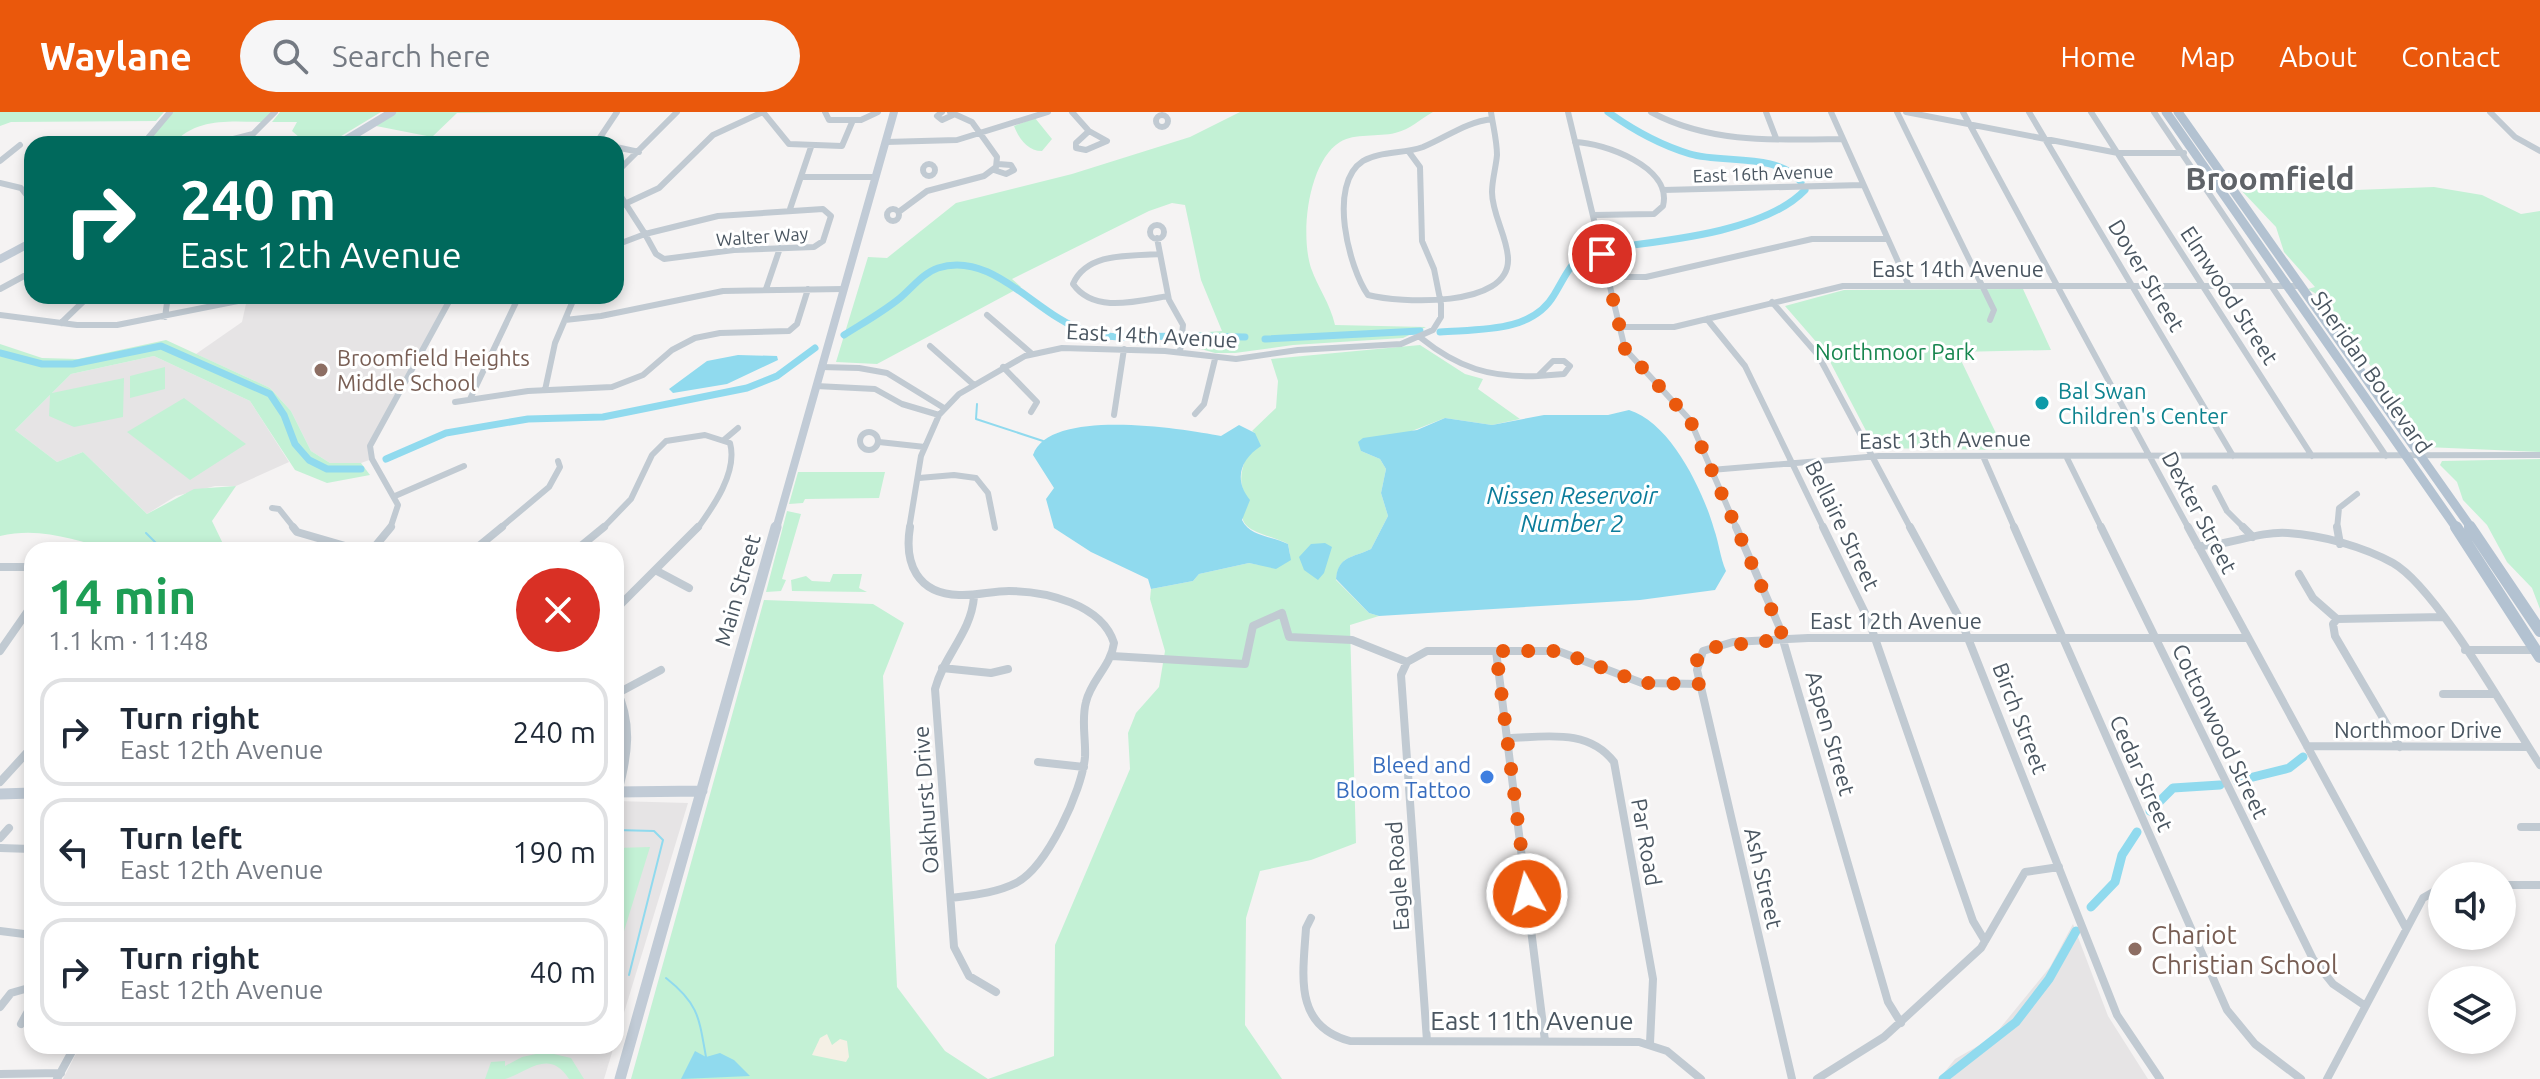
<!DOCTYPE html>
<html lang="en">
<head>
<meta charset="utf-8">
<style>
	body { margin:0; font-family:Ubuntu,sans-serif; background:#f6f6f7; color:#1f2937; height:100vh; display:flex; flex-direction:column; font-size:30px; white-space:nowrap }
	* { box-sizing:border-box; margin:0 }
	p { font-size:26px; color:#747a83 }
	.icon { flex:none; width:44px; height:44px; fill:none; stroke:currentColor; stroke-width:2; stroke-linecap:round; stroke-linejoin:round }
	.map { position:relative; flex:1; overflow:hidden }
	.side { position:absolute; left:24px; top:430px; width:600px; height:512px; display:flex; flex-direction:column; background:#fff; border-radius:24px; box-shadow:0 4px 12px #0003 }
	.side>* { flex:none }
	.hud { position:absolute; left:24px; top:24px; width:600px; height:168px; border-radius:24px; box-shadow:0 4px 12px #0003; background:#00695c; color:#fff; overflow:hidden }
	.tools { position:absolute; left:2428px; top:750px; display:grid; gap:16px }
	.tools a { display:grid; place-items:center; width:88px; height:88px; border-radius:50%; background:#fff; box-shadow:0 4px 12px #0003; font-size:40px }
	.pin { position:absolute; display:grid; place-items:center; width:68px; height:68px; color:#fff; margin:-34px; border:4px solid #fff; border-radius:50%; box-shadow:0 2px 8px #0007 }
	.me { position:absolute; width:88px; margin:-44px; rotate:353deg; stroke-linejoin:round; filter:drop-shadow(0 0 6px #0008) }
	.turn { display:flex; align-items:center; gap:28px; height:168px; padding:0 24px; font-size:36px }
	.turn .icon { width:104px; height:104px; stroke-width:2.5 }
	.turn b { display:block; font-size:56px; line-height:68px }
	.round { display:grid; place-items:center; flex:none; width:84px; height:84px; border-radius:42px; background:#f6f6f7 }
	.summary { display:flex; align-items:center; justify-content:space-between; height:136px; padding:0 24px }
	h1 { font-size:48px; font-weight:700; line-height:60px; color:#1e9e55 }
	ul { padding:0; list-style:none }
	li { display:flex; align-items:center; gap:24px; height:108px; margin:0 16px 12px; padding:0 8px; border:4px solid #e0e1e3; border-radius:24px }
	li div { flex:1 }
	li b { display:block; font-size:30px }
	li em { font-style:normal }
	header { display:flex; align-items:center; gap:48px; box-sizing:border-box; height:112px; padding:0 40px; background:#ea580c; color:#fff }
	header strong { font-size:38px }
	nav { display:flex; gap:44px; margin-inline-start:auto; font-size:28px }
	.search { width:560px; height:72px; background:#f6f6f7; display:flex; align-items:center; gap:20px; box-sizing:border-box; padding:0 28px; border-radius:44px; color:#747a83; font-size:30px }
	.map>svg:first-child { display:block }
</style>
</head>
<body>
<header>
<strong>Waylane</strong>
<div class="search"><svg class="icon" aria-label="search" viewBox="0 0 24 24"><circle cx="10" cy="10" r="6"/><path d="M15 15l6 6"/></svg>Search here</div>
<nav><a>Home</a><a>Map</a><a>About</a><a>Contact</a></nav>
</header>
<div class="map">
<svg width="2540" height="967" viewBox="0 0 2540 967">
	<rect width="100%" height="100%" fill="#f5f3f3"/>
	<path fill="#e6e4e5" d="M263 184H452L373 327 372 347 361 351H330L311 339 291 299 270 276 196 242 242 210 247 187Z
		M154 244 250 289 289 350 236 374H215L176 384 147 402 83 340 57 350 15 318 71 262Z
		M616 689 688 691 616 927Z
		M2073 812 2108 904 2148 967H1939L1955 947 1992 926 2050 855Z
		M80 934H614L604 967H63Z"/>
	<path fill="#c3f1d5" d="M0 0H164L156 9 11 10 0 14Z
		M170 0H275L267 10C234 10 197 4 173 32H143Z
		M280 0H381L328 32H307L292 19 297 10H272Z
		M392 0H584L457 1 432 25 371 13Z
		M1240 0H1433C1419 8 1411 17 1395 21 1379 25 1354 21 1340 30 1308 50 1300 122 1311 156 1318 176 1330 191 1335 213L1426 215 1403 226 1293 233 1235 241H1215L1190 234 1193 221 1222 219 1201 168 1185 93 1172 91 1149 99 1012 167 1021 175 877 252 836 250 868 145 887 146 956 91 1072 62 1190 25Z
		M1035 6 1052 27 1042 39C1028 39 1019 27 1014 14Z
		M2434 75 2482 83 2521 102 2540 99V340L2426 335 2411 306 2381 271 2353 225 2339 211H2332L2330 207 2335 206 2319 190 2318 183 2308 177 2315 175 2284 140 2276 115 2239 76 2303 80Z
		M2023 177 2051 238 1957 240 2004 338 1875 336 1825 240 1785 194 1844 178Z
		M166 228 270 276 291 299 311 339 330 351H361L370 363 327 371 295 358 250 289 154 244 71 262 52 281 124 266 123 305 74 315 49 304 50 283 15 318 57 350 83 340 147 402 194 377 236 374 212 409 226 438C196 438 142 444 115 438 75 429 42 414 0 424V232L42 246 78 247Z
		M1420 233 1465 262 1483 267 1478 277 1520 307 1492 313 1445 306 1361 339 1380 347 1386 357 1381 381 1388 404 1371 437C1352 446 1338 444 1336 468L1369 501 1379 504 1350 513 1356 731 1311 748 1260 759 1246 806 1245 913 1282 967H988L1054 944 1055 833 1130 657 1128 621 1136 601 1159 575 1165 539 1150 487 1151 477 1193 469 1199 462 1249 451 1259 453 1290 442 1288 432C1269 421 1226 420 1249 388 1231 365 1249 345 1255 321L1252 319 1276 296 1278 269 1271 247Z
		M165 255V277L130 286V264Z
		M184 286 246 332 190 368 127 320Z
		M2540 347V497L2532 476 2507 450 2487 413 2463 388 2457 370 2440 353 2442 349Z
		M798 360H885L879 386 805 387 803 391 789 392Z
		M787 399 801 402 782 467 786 468 781 479 766 480Z
		M833 462H862L859 476 867 480 792 479 791 468 806 464 812 469 830 470Z
		M764 488 873 492 904 511 883 564 897 875 945 939 988 967H631Z
		M650 735 616 845V736Z
		M545 940 571 946 584 967H569C549 936 528 960 505 967 500 967 490 967 485 967L491 950 505 949V954L522 945Z"/>
	<path fill="#f5f0e5" d="M827 922 832 933 840 927 847 929 849 945 846 950 812 943 820 926Z"/>
	<path fill="#90daee" d="M738 243 777 244 778 248 727 272 673 281 669 277 707 249Z
		M1629 298C1670 310 1703 378 1714 417 1719 431 1720 445 1726 459L1715 478 1640 488 1379 504 1369 501 1336 467C1338 444 1352 446 1371 437L1388 404 1381 381 1386 357 1380 347 1361 339 1358 330 1363 326 1417 318 1445 306 1492 313 1544 303H1608Z
		M1239 313 1255 321 1261 334C1241 347 1233 367 1250 388L1242 408C1250 425 1273 424 1288 432L1291 448 1276 457 1249 451 1199 462 1193 469 1151 477 1148 467 1091 440 1054 416 1046 387 1054 376 1033 343C1050 295 1182 317 1221 324Z
		M1325 431 1332 435 1324 461 1318 468 1304 458 1299 445 1311 432Z
		M695 939 706 945 720 941 734 948 750 964 681 967Z"/>
	<g fill="none" stroke-linecap="round" stroke-linejoin="round">
		<path stroke="#90daee" stroke-width="2" d="M977 292 976 307 1043 329
			M146 421 163 438
			M616 718 654 719 663 728 629 863
			M666 866C699 892 699 906 706 945"/>
		<path stroke="#90daee" stroke-width="7" d="M1608 0C1633 18 1660 33 1690 42 1724 52 1777 40 1801 70
			M1608 136C1665 129 1765 120 1805 78
			M1440 220C1479 217 1532 221 1554 183 1567 162 1570 148 1594 137
			M844 223C863 211 883 200 900 186 912 176 923 161 938 156 993 138 1037 204 1085 219 1114 229 1146 224 1176 224
			M1190 224 1245 225
			M1265 227 1420 219
			M0 241 42 252H73L161 234 270 282 284 303 295 332 309 348 327 357H361
			M386 347 446 321 528 307 603 305 747 276 777 264 815 236"/>
		<path stroke="#90daee" stroke-width="9" d="M2237 669 2289 656 2303 645
			M2150 699 2173 676 2220 673
			M2091 795 2115 770 2122 743 2137 720
			M1943 967 2016 910 2049 867 2076 819"/>
		<path stroke="#c1cad2" stroke-width="6" d="M763 0 789 32 842 34 853 8
			M825 0 829 8H861L878 0
			M942 0 937 4 942 8 955 2
			M1072 0 1088 18
			M1491 0C1493 14 1497 29 1497 43 1496 55 1492 68 1492 80 1492 102 1507 124 1508 146 1511 197 1398 191 1368 183 1349 156 1327 72 1363 49 1380 39 1404 42 1423 35 1447 25 1466 10 1492 7
			M1568 0 1625 237 1690 308 1737 417
			M1651 0C1710 32 1778 28 1843 27
			M1766 0 1776 26
			M1831 0 1909 174
			M1897 0 1994 198 1990 208
			M1906 0 2118 41H2184
			M1963 0 2189 417
			M2029 0 2233 344
			M2091 0 2312 344
			M2154 0 2386 344
			M2490 0 2515 25 2540 39
			M1156 9a6 6 0 1 1 12 0a6 6 0 1 1-12 0Z
			M1089 19 1107 29 1086 38 1076 36V31Z
			M536 27 537 32
			M468 28 469 32
			M886 30 957 28 1048 0
			M1575 30C1604 31 1673 55 1663 94L1654 102 1593 103
			M143 32 170 0
			M214 32 253 22 275 0
			M602 32 599 27 617 0
			M616 35 639 40
			M0 49 20 33
			M923 58a6 6 0 1 1 12 0a6 6 0 1 1-12 0Z
			M994 58 1006 62 1014 58 1011 53 998 52
			M616 61 677 0
			M801 65H876
			M0 71 21 76 32 90
			M616 77 645 122
			M1663 78 1863 73
			M32 92V114
			M616 96 659 76 713 23 763 0
			M887 103a6 6 0 1 1 12 0a6 6 0 1 1-12 0Z
			M790 97 811 35
			M823 97 831 104 823 129 814 135 734 138 664 147 656 142 645 122 718 104Z
			M900 99 927 79 984 64 996 55 997 45 972 10 950 0
			M1150 120a7 7 0 1 1 14 0a7 7 0 1 1-14 0Z
			M1157 126 1169 188 1183 213 1180 240
			M616 133 645 122
			M1160 142C1130 144 1087 140 1073 172 1094 202 1137 189 1168 184
			M1608 165H1646L1812 127H1887
			M0 177 24 164
			M766 177 780 136
			M1772 190 1818 243 1911 417
			M0 203 77 213H117L263 184
			M987 203 1031 241
			M165 205 168 184
			M1707 207 1745 254 1824 417
			M565 208 601 204 723 179 843 177
			M61 211 89 184
			M1620 215H1674L1843 174H2300
			M1421 226C1458 256 1491 266 1538 264
			M930 234 974 273
			M1553 249H1564L1570 254 1564 262 1538 264Z
			M821 255 859 256 887 261 944 296
			M1003 255 1037 290 1031 300
			M816 274 875 277 902 292 939 303
			M545 278 555 231 575 184
			M470 287 519 184
			M455 290 528 279 612 275 643 263 672 238 695 226 720 221 789 219 797 212 808 177
			M1195 302 1204 292 1215 247
			M1114 303 1124 237
			M860 329a9 9 0 1 1 18 0a9 9 0 1 1-18 0Z
			M725 327 738 316
			M879 330 925 335
			M1983 344 2015 417
			M2066 344 2102 417
			M1711 358 1879 344 2540 343
			M919 366 954 363 976 366 988 381 995 416
			M2215 376 2227 399 2245 417
			M395 384 464 354
			M272 396 279 397 295 417
			M390 417 398 393 372 347 370 334 452 184
			M499 417 549 375 560 355 558 349
			M602 417 631 387 652 343 666 329 705 323 730 331C738 360 713 395 697 417
			M909 417 921 344 939 303 959 282 1025 244 1062 236 1165 239 1236 247 1298 238 1401 232 1433 218 1441 205V192L1434 157 1422 129 1420 55 1409 40
			M2337 417 2339 396 2357 382"/>
		<path stroke="#c1cad2" stroke-width="8" d="M293 415 297 420 359 438
			M910 415C904 451 917 482 959 483 976 484 992 479 1009 479 1045 479 1102 492 1114 531 1111 554 1091 568 1086 590 1081 608 1086 627 1085 645 1082 679 1047 755 1016 771 996 781 973 783 951 786
			M1736 415 1779 514 1888 890 1901 911
			M1823 415 1869 509 1973 809 1985 829
			M1910 415 1962 511 2117 903 2160 967
			M2014 415 2227 898 2255 932 2301 967
			M2101 415 2313 847 2333 872 2364 893
			M2188 415 2406 816
			M2243 415 2253 425
			M2337 415 2340 432
			M2198 434C2229 434 2257 419 2288 421 2322 423 2364 435 2393 451 2437 476 2509 606 2540 653
			M372 438 391 415
			M474 438 502 415
			M576 438 604 415
			M0 455H32
			M657 459 689 476
			M2299 462 2313 486 2337 507
			M974 485C971 521 944 543 935 577L954 835 969 864 996 880
			M616 497 698 415
			M2337 507 2333 512 2335 524 2400 635
			M2337 507 2443 505
			M2465 538H2535
			M0 539 32 493
			M1496 539 1545 929
			M1112 544 1245 552 1253 514 1282 501 1289 525 1352 528 1407 550 1427 539H1558L1642 571 1700 572
			M1407 550 1401 563 1427 929
			M942 556 991 561 1008 557
			M616 577C633 611 628 644 618 680
			M618 581 661 558
			M2443 582H2494
			M1508 626C1546 625 1588 616 1614 650L1653 867 1650 931
			M2307 634 2528 635
			M1038 650 1084 655
			M0 670 32 635
			M2521 715H2540
			M0 726 9 716
			M0 736 32 737
			M2502 773H2540
			M1311 806 1306 816C1303 863 1293 914 1350 929L1639 930 1667 939 1701 967
			M0 819 32 823
			M0 895 11 881 32 875
			M21 912 32 892
			M0 962 61 961
			M57 967 75 934
			M1792 967 1697 558 1703 539 1733 530 1808 526H2248
			M1817 967 1884 925 1981 836 2025 760 2059 755
			M2327 967 2423 786 2442 775"/>
		<path stroke="#c1cbd6" stroke-width="8" d="M339 32 392 0
			M0 147 32 130
			M776 417 894 0"/>
		<path stroke="#c1cbd6" stroke-width="11" d="M616 680 702 679
			M0 682 32 681
			M620 967 776 415"/>
		<path stroke="#b3c2d1" stroke-width="9" d="M2166 0 2457 417
			M2178 0 2472 417"/>
		<path stroke="#b3c2d1" stroke-width="12" d="M2456 415 2540 545
			M2470 415 2540 519"/>
	</g>
	<g fill="none" stroke-linecap="round" stroke-linejoin="round">
		<path stroke="#ea580c" stroke-width="14" stroke-dasharray="0 25.2" d="M1527 782 1496 539H1558L1642 571 1700 572 1697 547 1707 536 1784 527 1690 308 1625 237 1602 142"/>
	</g>
	<g fill="#8d6e63" stroke="#fff" stroke-width="3">
		<circle cx="321" cy="258" r="8"/>
		<circle cx="2135" cy="837" r="8"/>
	</g>
	<circle fill="#0f9aa8" stroke="#fff" stroke-width="3" cx="2042" cy="291" r="8"/>
	<circle fill="#3f7fe0" stroke="#fff" stroke-width="3" cx="1487" cy="665" r="8"/>
	<g text-anchor="middle" dominant-baseline="central" stroke-width="6" stroke-linejoin="round" paint-order="stroke">
		<g font-size="18" fill="#4a5661" stroke="#fff">
			<text transform="translate(1763 61) rotate(-2)">East 16th Avenue</text>
			<text transform="translate(762 124) rotate(-4)">Walter Way</text>
		</g>
		<g font-size="22" fill="#4a5661" stroke="#fff">
			<text x="1958" y="156">East 14th Avenue</text>
			<text transform="translate(2147 163) rotate(59)">Dover Street</text>
			<text transform="translate(2230 183) rotate(57)">Elmwood Street</text>
			<text transform="translate(1152 223) rotate(3)">East 14th Avenue</text>
			<text transform="translate(2372 260) rotate(55)">Sheridan Boulevard</text>
			<text transform="translate(1945 327) rotate(-1)">East 13th Avenue</text>
			<text transform="translate(2200 400) rotate(62)">Dexter Street</text>
			<text transform="translate(1843 413) rotate(64)">Bellaire Street</text>
			<text transform="translate(737 478) rotate(-74)">Main Street</text>
			<text x="1896" y="508">East 12th Avenue</text>
			<text transform="translate(2021 606) rotate(69)">Birch Street</text>
			<text x="2418" y="617">Northmoor Drive</text>
			<text transform="translate(2221 619) rotate(64)">Cottonwood Street</text>
			<text transform="translate(1831 621) rotate(74)">Aspen Street</text>
			<text transform="translate(2142 661) rotate(66)">Cedar Street</text>
			<text transform="translate(925 688) rotate(-94)">Oakhurst Drive</text>
			<text transform="translate(1647 730) rotate(80)">Par Road</text>
			<text transform="translate(1397 764) rotate(-94)">Eagle Road</text>
			<text transform="translate(1764 766) rotate(77)">Ash Street</text>
		</g>
		<g font-size="22" fill="#17864f" stroke="#fff">
			<text x="1895" y="239">Northmoor Park</text>
		</g>
		<g font-size="22" fill="#785e54" stroke="#fff" text-anchor="start">
			<text x="337" y="245">Broomfield Heights<tspan x="337" dy="25">Middle School</tspan></text>
		</g>
		<g font-size="22" fill="#0d838f" stroke="#fff" text-anchor="start">
			<text x="2058" y="278">Bal Swan<tspan x="2058" dy="25">Children's Center</tspan></text>
		</g>
		<g font-size="22" fill="#366cbe" stroke="#fff" text-anchor="end">
			<text x="1471" y="652">Bleed and<tspan x="1471" dy="25">Bloom Tattoo</tspan></text>
		</g>
		<g font-size="24" font-style="italic" fill="#0c7c9b" stroke="#fff">
			<text x="1572" y="383">Nissen Reservoir<tspan x="1572" dy="28">Number 2</tspan></text>
		</g>
		<g font-size="26" fill="#785e54" stroke="#fff" text-anchor="start">
			<text x="2151" y="822">Chariot<tspan x="2151" dy="30">Christian School</tspan></text>
		</g>
		<g font-size="26" fill="#4a5661" stroke="#fff">
			<text x="1532" y="908">East 11th Avenue</text>
		</g>
		<g font-size="32" font-weight="bold" fill="#5f6368" stroke="#fff">
			<text x="2270" y="66">Broomfield</text>
		</g>
	</g>
</svg>
<div class="tools">
<a><svg class="icon" aria-label="sound" viewBox="0 0 24 24"><path d="M4 9h4l5-4v14l-5-4H4zM17 9q2 3 0 6"/></svg></a>
<a><svg class="icon" aria-label="layers" viewBox="0 0 24 24"><path d="M12 4l9 5-9 5-9-5zM3 14l9 5 9-5"/></svg></a>
</div>
<div class="pin" style="left:1602px;top:142px;background:#d93025"><svg class="icon" aria-label="arrive" viewBox="0 0 24 24"><path d="M6 21V4h12l-3 4 3 4H6"/></svg></div>
<svg class="me" style="left:1527px;top:782px" viewBox="-20 -20 40 40"><circle r="17" fill="#ea580c" stroke="#fff" stroke-width="3"/><path d="M0-11L8 9 0 5-8 9z" fill="#fff"/></svg>
<div class="hud">
<div class="turn"><svg class="icon" aria-label="right" viewBox="0 0 24 24"><path d="M7 20v-9h11M14 6l5 5-5 5"/></svg><div><b>240 m</b>East 12th Avenue</div></div>
</div>
<section class="side">
<div class="summary"><div><h1>14 min</h1><p>1.1 km · 11:48</p></div><a class="round" style="background:#d93025;color:#fff"><svg class="icon" aria-label="close" viewBox="0 0 24 24"><path d="M6 6l12 12M18 6L6 18"/></svg></a></div>
<ul>
<li><svg class="icon" aria-label="right" viewBox="0 0 24 24"><path d="M7 20v-9h11M14 6l5 5-5 5"/></svg><div><b>Turn right</b><p>East 12th Avenue</p></div><em>240 m</em></li>
<li><svg class="icon" aria-label="left" viewBox="0 0 24 24"><path d="M17 20v-9H6M10 6l-5 5 5 5"/></svg><div><b>Turn left</b><p>East 12th Avenue</p></div><em>190 m</em></li>
<li><svg class="icon" aria-label="right" viewBox="0 0 24 24"><path d="M7 20v-9h11M14 6l5 5-5 5"/></svg><div><b>Turn right</b><p>East 12th Avenue</p></div><em>40 m</em></li>
</ul>
</section>
</div>
</body>
</html>
